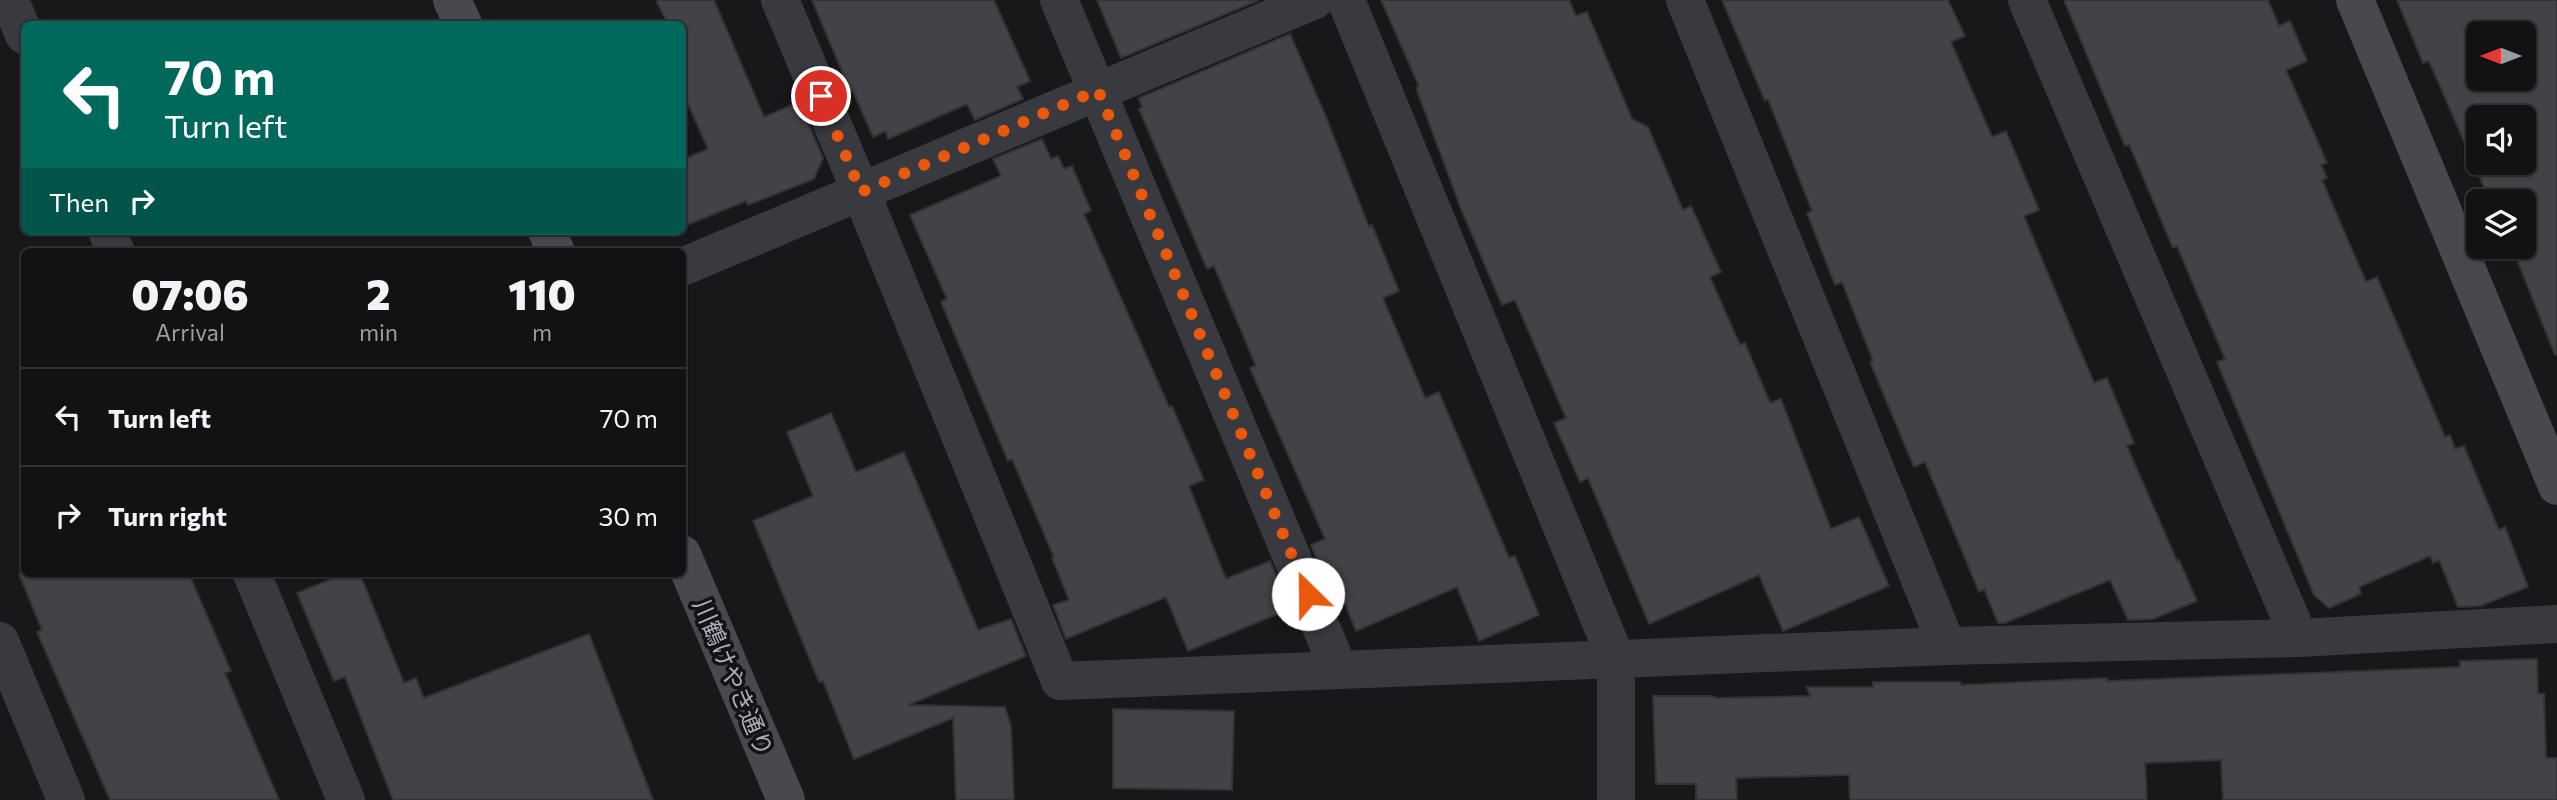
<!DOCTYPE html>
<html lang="en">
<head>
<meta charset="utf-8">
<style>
	body { margin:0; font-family:Commissioner,"Noto Sans JP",sans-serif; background:#1b1b1d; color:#f1f3f6; height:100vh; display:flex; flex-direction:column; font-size:26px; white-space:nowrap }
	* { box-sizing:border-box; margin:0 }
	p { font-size:23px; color:#9c9ea0 }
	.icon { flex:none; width:38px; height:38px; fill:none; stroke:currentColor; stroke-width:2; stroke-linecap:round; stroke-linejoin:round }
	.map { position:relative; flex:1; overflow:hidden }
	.details { position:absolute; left:21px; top:248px; width:665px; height:329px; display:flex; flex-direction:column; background:#121214; border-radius:10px; box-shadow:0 2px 5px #0004,0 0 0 2px #313234 }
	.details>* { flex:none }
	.hud { position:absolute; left:21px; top:21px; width:665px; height:214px; border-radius:10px; box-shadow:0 2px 5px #0004,0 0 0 2px #313234; background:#00695c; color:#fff; overflow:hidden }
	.needle { width:46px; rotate:270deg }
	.fabs { position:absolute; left:2466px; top:21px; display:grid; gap:14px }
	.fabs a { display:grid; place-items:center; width:70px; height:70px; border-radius:10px; background:#121214; box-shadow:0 2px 5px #0004,0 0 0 2px #313234; font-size:35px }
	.pin { position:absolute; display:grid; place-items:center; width:60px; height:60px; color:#fff; margin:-30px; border:4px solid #fff; border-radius:50%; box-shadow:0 2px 7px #0007 }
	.me { position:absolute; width:77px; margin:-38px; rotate:337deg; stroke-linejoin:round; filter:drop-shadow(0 0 5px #0008) }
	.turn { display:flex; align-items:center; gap:24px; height:147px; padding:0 28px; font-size:32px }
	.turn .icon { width:91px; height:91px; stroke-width:2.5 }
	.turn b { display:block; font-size:49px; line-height:60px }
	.then { display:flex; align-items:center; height:66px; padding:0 28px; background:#0003; gap:14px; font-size:26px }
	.eta { display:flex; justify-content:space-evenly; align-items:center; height:119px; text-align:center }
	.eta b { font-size:42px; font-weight:800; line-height:49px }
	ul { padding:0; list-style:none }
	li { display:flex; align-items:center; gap:21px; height:98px; padding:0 28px; border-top:2px solid #313234 }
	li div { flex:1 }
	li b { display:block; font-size:26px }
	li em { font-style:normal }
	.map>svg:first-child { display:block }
</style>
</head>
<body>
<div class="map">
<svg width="2557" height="800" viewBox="0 0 2557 800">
	<rect width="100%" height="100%" fill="#18181a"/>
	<path fill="#434347" stroke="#333236" stroke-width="2" fill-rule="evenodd" d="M656 0H714L764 117 799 102 823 158 814 179 748 205 746 201 682 227V160L708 149 682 90V24H668Z
		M812 0H994L1030 81 1017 87 1023 99 975 120 967 104 888 139 886 131 873 137 852 89 847 102 840 86 847 83Z
		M1097 0H1259L1121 58Z
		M1381 0H1569L1576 16 1587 12 1632 119 1648 127 1683 210 1691 206 1721 272 1710 277 1740 345 1745 343 1770 403 1781 399 1831 529 1859 517 1889 586 1783 631 1759 575 1649 624 1588 478 1580 482 1554 423 1566 418 1515 300 1502 305 1461 209 1416 88 1419 86Z
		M1722 0H1948L1965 36 1951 42 1992 137 2006 131 2039 210 2024 216 2046 269 2094 383 2107 378 2134 443 2127 446 2177 561 2179 560 2197 601 2153 619 2128 620 2110 580 2005 623H1998L1984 589 1979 592 1925 462 1914 467 1870 362 1873 361 1842 282 1835 285 1807 213 1812 211 1768 99 1765 101Z
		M2064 0H2268L2279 26 2290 21 2307 61 2286 70 2327 163 2321 165 2327 178 2322 180 2366 282 2377 277 2445 437 2450 435 2455 449 2464 446 2499 530 2505 527 2528 587 2480 606 2458 607 2439 560 2433 563 2430 556 2359 587 2361 594 2329 608 2314 595 2217 362 2225 359 2177 246 2173 248 2129 144 2125 146Z
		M2397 0H2557V354L2555 355 2512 247H2524V201H2490L2429 61 2423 63ZM2478 33H2524V79H2478ZM2478 117H2524V163H2478Z
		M1290 34 1326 117 1369 227 1372 225 1399 291 1383 298 1425 398 1439 392 1509 558 1515 556 1539 615 1479 641 1457 587 1356 631 1339 589 1330 592 1311 545 1325 539 1250 368 1256 366 1214 266 1207 269 1139 109 1142 107 1139 98Z
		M1042 139 1051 159 1058 156 1064 169 1072 166 1091 211 1084 214 1169 407 1172 406 1204 480 1189 486 1226 579 1270 561 1290 609 1188 651 1166 597 1066 639 1053 605 1069 600 1052 558 1054 557 1012 459 1008 461 957 340 941 302 947 299 910 215 1001 176 993 159Z
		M831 413 856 472 904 452 978 630 1011 619 1026 656 908 705 1005 707 1011 726 1014 800H956L953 718 854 759 823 681 819 682 753 521 813 496 787 432Z
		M19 574H189L231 671 225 673 279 800H110L37 632 42 630Z
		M344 574H360L404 683 416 678 424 698 589 634 653 800H393L345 677 334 681 297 593Z
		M2537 659 2538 694H2544L2546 758H2557V800H2223L2221 760 2145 763 2147 800H1850L1849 775 1736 778 1737 800H1696V784H1656L1653 696H1711L1716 698 1810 696 1807 687H1873V682H1960L1961 685 2107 678V681L2460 667V661Z
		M1113 709 1234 711 1232 790 1113 788Z"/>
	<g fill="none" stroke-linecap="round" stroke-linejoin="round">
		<path stroke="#393a3f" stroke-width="38" d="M10 0 24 35
			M780 0 861 192 1060 681 1947 646 2299 638 2557 624
			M1059 0 1339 670
			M1346 0 1616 659V800
			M1685 0 1947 646
			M2027 0 2299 638
			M107 231 116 252
			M682 267 1315 0
			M252 574 346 800
			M0 641 66 800"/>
		<path stroke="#48494f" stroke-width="38" d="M452 0 463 24
			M2355 0 2557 486
			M547 231 556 252
			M682 554 786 800"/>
	</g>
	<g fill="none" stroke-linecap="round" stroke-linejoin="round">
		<path stroke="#ea580c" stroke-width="12" stroke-dasharray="0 21.6" d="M821 96 861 192 1098 90 1308 594"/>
	</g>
	<g text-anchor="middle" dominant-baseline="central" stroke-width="7" stroke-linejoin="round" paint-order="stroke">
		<g font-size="24" fill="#abafb9" stroke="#131315">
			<text transform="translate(734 677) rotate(67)">川鶴けやき通り</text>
		</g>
	</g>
</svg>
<div class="fabs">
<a><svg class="needle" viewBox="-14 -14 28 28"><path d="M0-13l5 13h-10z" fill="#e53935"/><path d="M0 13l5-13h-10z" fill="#9c9ea0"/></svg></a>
<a><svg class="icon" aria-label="sound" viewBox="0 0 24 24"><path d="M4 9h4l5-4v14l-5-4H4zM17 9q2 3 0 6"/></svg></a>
<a><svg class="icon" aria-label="layers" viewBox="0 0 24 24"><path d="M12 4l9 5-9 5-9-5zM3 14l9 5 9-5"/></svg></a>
</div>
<div class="pin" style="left:821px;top:96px;background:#d93025"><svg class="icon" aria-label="arrive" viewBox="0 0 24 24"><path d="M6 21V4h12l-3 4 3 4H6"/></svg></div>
<svg class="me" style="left:1308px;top:594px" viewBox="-20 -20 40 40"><circle r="19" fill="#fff"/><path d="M0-13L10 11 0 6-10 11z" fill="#ea580c"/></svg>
<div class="hud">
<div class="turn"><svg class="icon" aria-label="left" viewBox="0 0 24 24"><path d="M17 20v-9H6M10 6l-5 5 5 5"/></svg><div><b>70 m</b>Turn left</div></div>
<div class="then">Then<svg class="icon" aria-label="right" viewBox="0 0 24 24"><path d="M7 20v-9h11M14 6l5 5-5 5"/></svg></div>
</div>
<section class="details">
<div class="eta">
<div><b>07:06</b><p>Arrival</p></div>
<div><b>2</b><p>min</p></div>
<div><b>110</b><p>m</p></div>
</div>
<ul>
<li><svg class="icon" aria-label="left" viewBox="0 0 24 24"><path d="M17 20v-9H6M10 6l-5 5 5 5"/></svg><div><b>Turn left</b></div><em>70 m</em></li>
<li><svg class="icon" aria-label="right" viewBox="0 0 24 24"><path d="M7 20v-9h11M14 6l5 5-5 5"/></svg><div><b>Turn right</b></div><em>30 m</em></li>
</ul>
</section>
</div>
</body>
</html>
